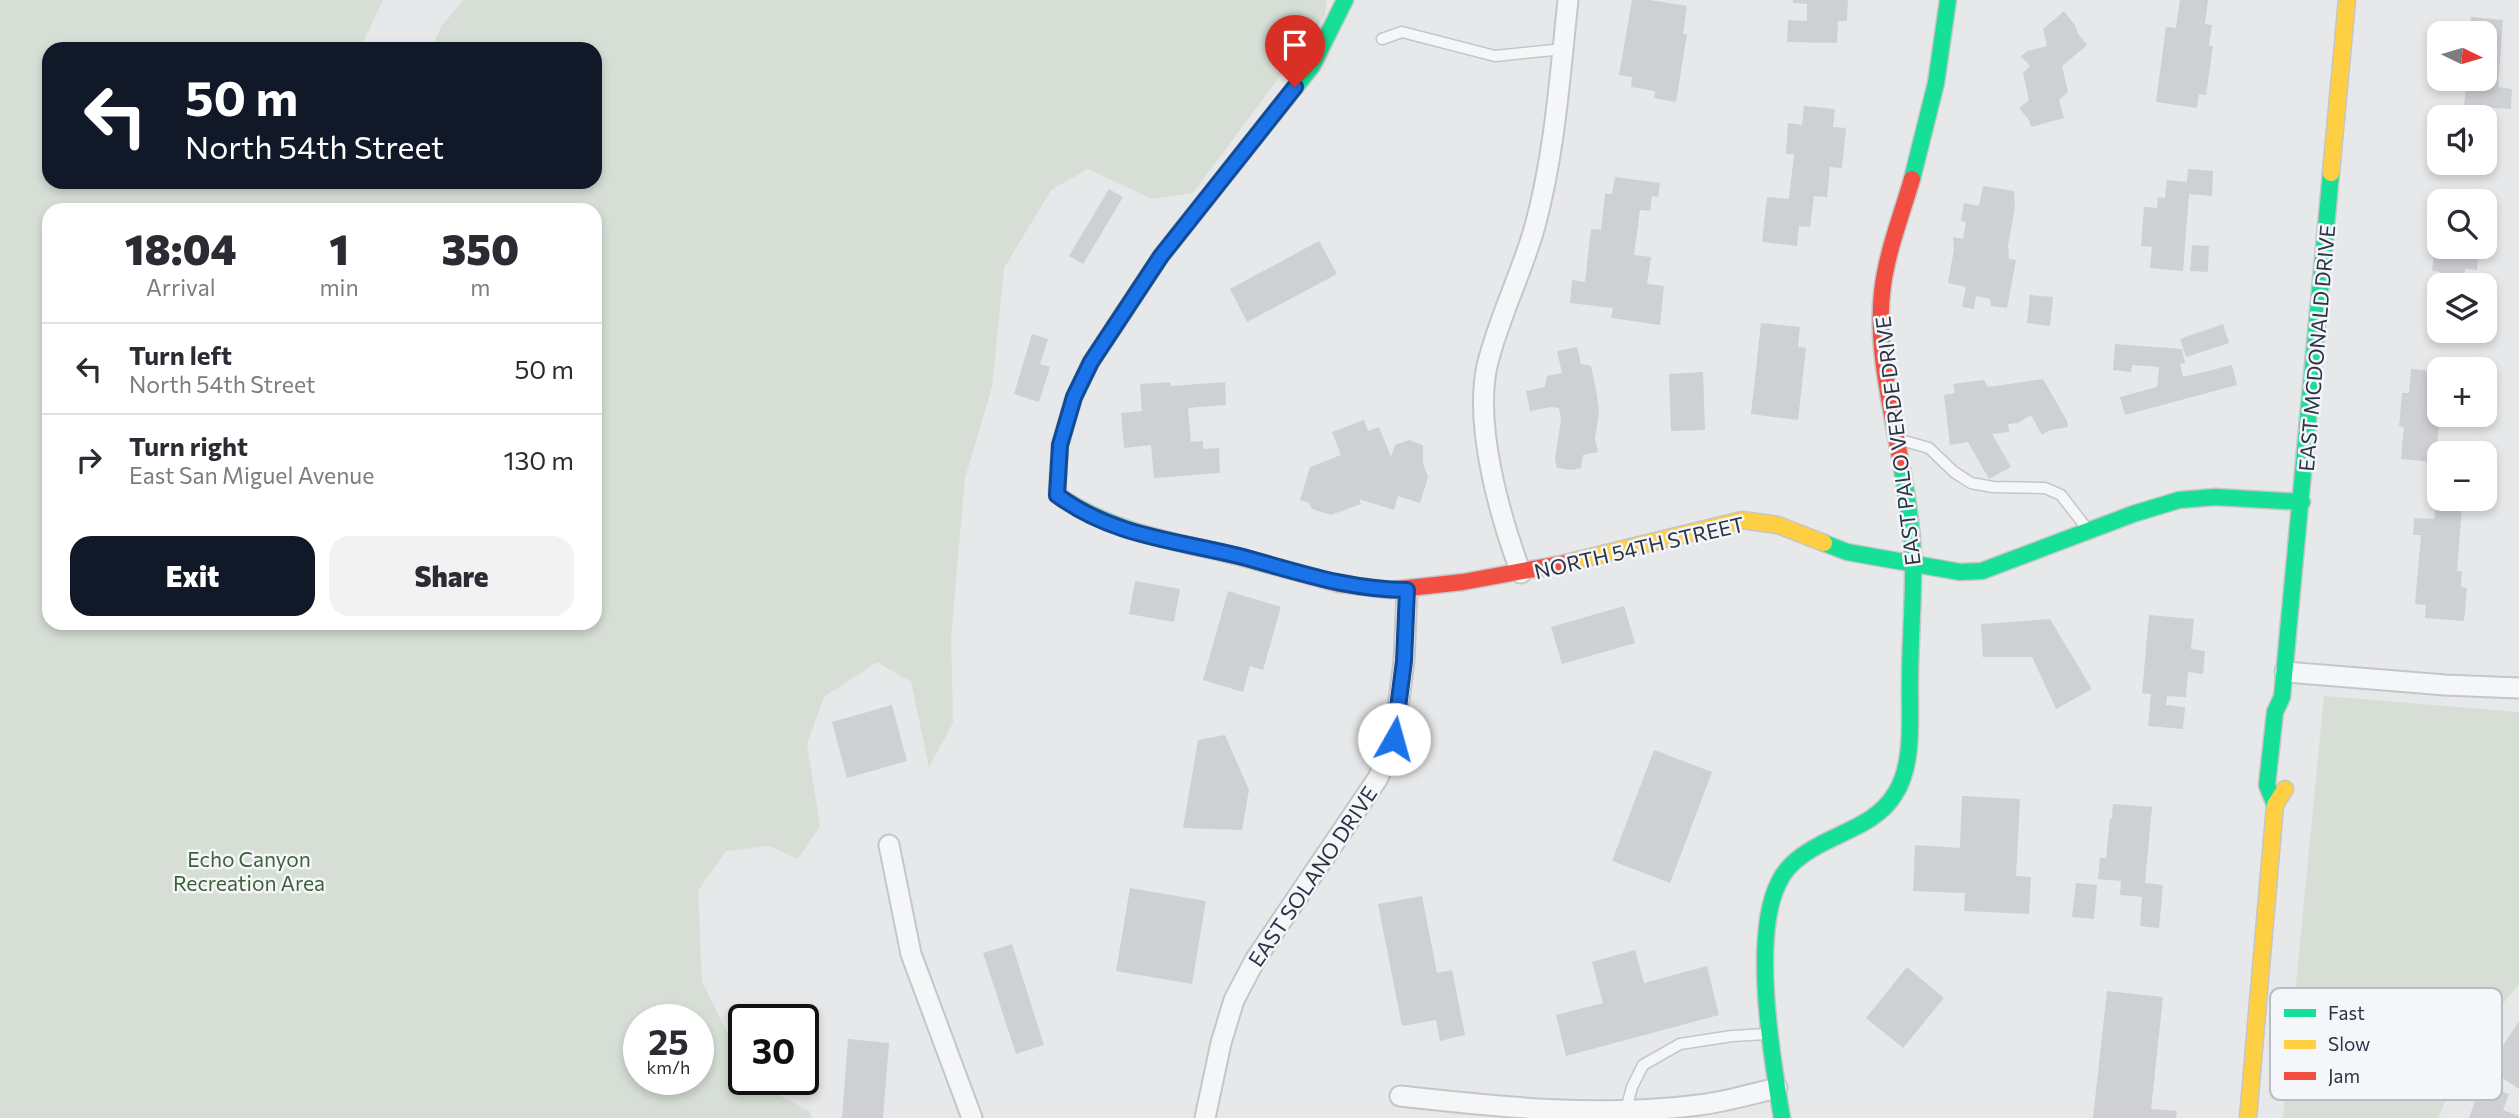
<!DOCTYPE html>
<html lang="en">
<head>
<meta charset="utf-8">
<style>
	body { margin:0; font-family:Commissioner,sans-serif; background:#f2f2f3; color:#2b2b33; height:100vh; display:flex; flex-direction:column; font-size:26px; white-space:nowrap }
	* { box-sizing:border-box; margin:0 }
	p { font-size:23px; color:#7c7c81 }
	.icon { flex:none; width:38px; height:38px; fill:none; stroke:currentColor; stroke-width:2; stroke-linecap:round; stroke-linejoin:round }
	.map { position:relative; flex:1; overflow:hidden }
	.drawer { position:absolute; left:42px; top:203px; width:560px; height:427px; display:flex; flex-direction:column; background:#fff; border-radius:21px; box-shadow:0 4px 10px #0003 }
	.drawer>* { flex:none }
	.top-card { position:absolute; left:42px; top:42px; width:560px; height:147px; border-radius:21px; box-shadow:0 4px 10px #0003; background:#111827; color:#fff; overflow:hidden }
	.needle { width:46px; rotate:95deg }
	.buttons { position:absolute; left:2427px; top:21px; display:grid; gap:14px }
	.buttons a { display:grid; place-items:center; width:70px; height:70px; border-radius:14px; background:#fff; box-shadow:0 4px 10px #0003; font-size:35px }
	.speed { position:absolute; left:623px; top:1004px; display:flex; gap:14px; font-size:35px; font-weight:700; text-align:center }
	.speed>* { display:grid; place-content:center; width:91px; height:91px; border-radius:50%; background:#fff; box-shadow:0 4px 10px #0003; line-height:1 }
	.speed small { font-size:18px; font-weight:400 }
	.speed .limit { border:4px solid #111; border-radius:10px; background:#fff; color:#111 }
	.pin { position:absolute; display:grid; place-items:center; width:60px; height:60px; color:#fff; margin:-72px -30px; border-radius:50% 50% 50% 0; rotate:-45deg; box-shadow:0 0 7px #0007 }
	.pin .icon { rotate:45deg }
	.me { position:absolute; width:77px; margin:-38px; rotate:7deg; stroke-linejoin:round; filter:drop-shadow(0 0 5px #0008) }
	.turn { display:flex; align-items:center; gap:24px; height:147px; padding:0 28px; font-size:32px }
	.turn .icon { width:91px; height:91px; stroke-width:2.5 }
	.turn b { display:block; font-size:49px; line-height:60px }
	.eta { display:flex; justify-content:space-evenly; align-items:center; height:119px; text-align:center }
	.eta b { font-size:42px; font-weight:800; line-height:49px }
	.primary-button { display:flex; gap:14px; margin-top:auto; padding:14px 28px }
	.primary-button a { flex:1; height:80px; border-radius:21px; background:#111827; color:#fff; font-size:28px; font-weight:800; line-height:80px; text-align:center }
	.primary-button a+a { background:#f2f2f3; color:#2b2b33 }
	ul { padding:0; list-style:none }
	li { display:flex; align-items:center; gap:21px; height:91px; padding:0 28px; border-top:2px solid #e1e1e2 }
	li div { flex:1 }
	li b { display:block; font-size:26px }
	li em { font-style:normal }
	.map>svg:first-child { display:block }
</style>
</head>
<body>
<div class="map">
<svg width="2519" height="1118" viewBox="0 0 2519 1118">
	<rect width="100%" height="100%" fill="#e6e8ea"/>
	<path fill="#d6ded6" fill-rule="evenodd" d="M0 0H383L360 49H49V182H294L323 185 328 182H595V49H431L441 27 463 0H1326L1325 16 1193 193 1152 199 1088 169 1051 190 1004 268 992 387 965 478 951 637 953 723 929 767 911 682 877 662 824 697 807 744 820 826 798 859 769 846 726 851 698 891 702 982 744 1066V1080H751L809 1111 812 1118H0ZM49 210H595V623H49ZM639 1020H698V1080H639Z
		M2324 696 2519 712V984L2471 1043 2438 1118H2283Z"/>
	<path fill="#ced0d3" d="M1632 0H1650L1687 6 1683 34H1687L1676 102 1654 98 1655 91 1631 87 1632 77 1619 75Z
		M1793 0H1848L1847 21H1838L1837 43 1787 42 1788 20 1807 21V4L1793 3Z
		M2180 0H2208L2205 24 2212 25 2209 46H2213L2206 95 2199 94 2197 108 2156 102 2166 27 2176 28Z
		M2064 11 2075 25 2078 34 2087 45 2062 66 2068 92 2059 100 2064 118 2031 127 2029 120 2019 108 2029 100 2023 73 2030 66 2021 56 2028 51 2047 46 2043 29Z
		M2471 17 2503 20 2498 87 2512 89 2511 109 2464 106 2466 86 2458 85 2459 79H2485V33H2470Z
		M1804 106 1835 109 1833 127 1846 128 1842 168 1830 167 1827 197 1814 196 1810 227 1799 226 1797 246 1762 242 1767 197 1789 199 1794 154H1786L1788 123 1802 125Z
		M2188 169 2213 171 2212 196 2189 194 2183 271 2150 268 2152 247 2141 246 2144 207 2157 208 2158 197 2165 198 2167 180 2187 182Z
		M1615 177 1660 183 1658 197 1652 196 1650 211 1640 210 1634 255 1651 257 1647 284 1664 286 1660 325 1611 318 1613 308 1570 303 1572 280 1585 282 1591 229 1601 230 1605 194H1612Z
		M1983 186 2014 191 2015 207 2008 245 2009 259 2016 260 2007 308 1991 306 1990 299 1976 296 1974 309 1962 307 1966 287 1948 283 1954 249 1953 237 1963 239 1966 222 1961 221 1964 203 1979 206Z
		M1109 189 1123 197 1083 264 1069 256Z
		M2450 189 2485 193 2484 201H2449Z
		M1319 241 1337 274 1247 322 1230 289Z
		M2192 245 2209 246 2208 272 2190 271Z
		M2435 246 2479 247 2477 270 2465 269 2463 285 2440 284 2441 272 2432 271Z
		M2030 295 2053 297 2050 326 2027 323Z
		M1761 323 1800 327 1798 347 1806 348 1798 420 1751 414Z
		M2223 324 2229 343 2186 357 2180 339Z
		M1032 334 1048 339 1040 364 1050 367 1039 402 1014 394Z
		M2115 344 2182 349 2185 363 2180 364 2183 377 2232 365 2237 385 2125 415 2120 397 2157 387 2159 367 2132 365 2131 372 2113 370Z
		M1577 347 1581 364 1591 366 1597 395 1599 412 1595 439 1598 452 1583 455 1581 468 1571 470 1557 468 1555 459 1561 419 1559 408 1551 407 1530 411 1526 391 1545 387 1547 376 1562 373 1557 351Z
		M2411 369 2440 372V415L2435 462 2401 459 2404 427 2399 426 2402 393H2409Z
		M1703 372 1705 430 1671 431 1669 374Z
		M2043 379 2067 421 2068 427 2050 430 2042 435 2031 415 2018 423 2008 424 2009 432 1992 434 2011 467 1989 479 1968 442 1950 445 1944 395 1955 393 1953 384 1984 380 1988 387Z
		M1170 382 1171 386 1225 382 1226 405 1188 408 1191 442 1203 441V449L1219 448 1220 473 1154 478 1151 445 1124 448 1121 413 1142 411 1140 384Z
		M1364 420 1368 431 1379 427 1391 457 1395 445 1409 440 1423 445V463L1428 477 1420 503 1398 496 1394 510 1359 499 1361 504 1331 515 1312 509 1309 503 1300 500 1310 467 1341 455 1332 432Z
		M2436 505 2462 507 2457 571H2462L2461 587 2467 588 2464 621 2425 618 2426 605 2415 604 2421 535H2413L2414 518 2434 519Z
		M1135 581 1180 589 1174 622 1129 614Z
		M1228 591 1281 607 1263 670 1250 666 1243 692 1203 680Z
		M1624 606 1635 643 1562 664 1551 627Z
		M2149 615 2194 619 2191 649 2205 651 2203 674 2188 672 2186 697 2167 696 2166 705 2185 707 2183 729 2148 726 2151 694 2142 693Z
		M2050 619 2092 689 2056 709 2032 657H1983L1981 624Z
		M892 705 907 761 847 778 832 722Z
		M1225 735 1249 790 1242 830 1183 828 1198 740Z
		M1654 750 1712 772 1670 883 1612 861Z
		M1962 796 2020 799 2016 876 2031 877 2029 914 1964 911 1965 893 1913 891 1915 845 1960 848Z
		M2113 804 2152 807 2145 883 2163 885 2159 928 2140 926 2142 897 2120 895 2121 881 2098 879 2100 858H2106L2110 818 2112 819Z
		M2076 883 2097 885 2094 919 2072 917Z
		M1130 888 1206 901 1192 984 1116 971Z
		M1422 896 1437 973 1452 970 1465 1035 1440 1041 1436 1020 1402 1026 1378 904Z
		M1012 944 1044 1045 1016 1054 983 953Z
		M1635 950 1644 983 1707 966 1719 1015 1566 1056 1556 1015 1603 1003 1592 962Z
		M1907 967 1944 998 1903 1048 1866 1018Z
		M2107 991 2163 997 2151 1109 2177 1111 2176 1118H2093Z
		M2519 1021V1089L2488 1068Z
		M848 1039 889 1043 883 1118H842Z
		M2481 1084 2509 1094 2503 1110 2519 1116V1118H2469Z"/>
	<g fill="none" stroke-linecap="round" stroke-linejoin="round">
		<defs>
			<path id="lane" d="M1382 39 1402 32 1495 56 1563 49
				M1901 440 1929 448 1954 472 1971 483 1993 487 2045 488 2061 495 2088 530
				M1626 1110 1632 1087 1643 1065 1680 1044 1732 1036 1767 1034"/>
			<path id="street" d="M1521 573C1500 517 1474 426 1487 366 1498 319 1522 273 1535 226 1555 152 1560 75 1568 0
				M2285 672 2445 685 2519 688
				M889 845 911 954 972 1118
				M1400 1096C1499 1107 1599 1118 1699 1105 1725 1102 1751 1094 1777 1088
				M1205 1118 1221 1043 1234 1000 1255 960 1378 778 1394 739 1404 661 1407 590"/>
			<path id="fast" d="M1912 179 1936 83 1948 0
				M1824 543 1847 552 1960 572 1982 571 2133 514 2179 500 2215 497 2302 502
				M1236 556C1172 541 1112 532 1057 495L1060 445 1074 397 1091 362 1161 256 1312 66 1345 0
				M2275 805 2267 785 2275 712 2282 697 2331 173
				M1782 1118C1772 1059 1751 936 1779 882 1784 871 1793 862 1803 855 1833 833 1875 827 1895 794 1915 763 1909 715 1910 680 1910 639 1914 599 1913 558 1912 524 1906 491 1900 458"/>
			<path id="slow" d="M2331 173 2347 0
				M1566 563 1742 520 1778 525 1824 543
				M2248 1118 2275 805 2285 789"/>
			<path id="jam" d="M1900 458C1891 405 1876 347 1882 293 1886 254 1901 217 1912 179
				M1236 556 1340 584 1390 590 1463 582 1566 563"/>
		</defs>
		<use href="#lane" stroke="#c4c6c8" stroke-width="13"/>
		<use href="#street" stroke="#c4c6c8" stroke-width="23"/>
		<use href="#fast" stroke="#c4c6c8" stroke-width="19"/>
		<use href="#slow" stroke="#c4c6c8" stroke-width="19"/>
		<use href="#jam" stroke="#c4c6c8" stroke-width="19"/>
		<use href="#lane" stroke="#f5f6f7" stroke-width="10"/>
		<use href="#street" stroke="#f5f6f7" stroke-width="19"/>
		<use href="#fast" stroke="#16e098" stroke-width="16"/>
		<use href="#slow" stroke="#ffcf43" stroke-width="16"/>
		<use href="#jam" stroke="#f24e42" stroke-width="16"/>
	</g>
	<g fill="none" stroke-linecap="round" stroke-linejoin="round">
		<defs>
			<path id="route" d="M1295 87 1161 256 1091 362 1074 397 1060 445 1057 495C1112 536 1174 540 1239 556 1295 571 1348 590 1407 590L1404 661 1394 739"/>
		</defs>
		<use href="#route" stroke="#114b97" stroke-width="18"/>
		<use href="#route" stroke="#1a73e8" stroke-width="12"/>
	</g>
	<g text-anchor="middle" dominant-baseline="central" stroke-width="5" stroke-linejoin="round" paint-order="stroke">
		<g font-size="21" fill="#2b3445" stroke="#f4f6f9">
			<text transform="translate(2316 348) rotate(-85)">EAST MCDONALD DRIVE</text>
			<text transform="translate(1897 441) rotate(-97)">EAST PALO VERDE DRIVE</text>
			<text transform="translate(1639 547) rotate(-13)">NORTH 54TH STREET</text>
			<text transform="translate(1312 876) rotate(-56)">EAST SOLANO DRIVE</text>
		</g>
		<g font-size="21" fill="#3f6138" stroke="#f4f6f9">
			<text x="249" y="858">Echo Canyon<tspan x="249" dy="24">Recreation Area</tspan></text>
		</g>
	</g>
	<rect x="2270" y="988" width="232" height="112" rx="10" fill="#f4f6f9" stroke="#b8bcc3" stroke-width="2"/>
	<rect x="2284" y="1009" width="32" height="8" fill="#16e098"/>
	<rect x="2284" y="1040" width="32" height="9" fill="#ffcf43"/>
	<rect x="2284" y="1072" width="32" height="8" fill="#f24e42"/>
	<g font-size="19" fill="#2b3445">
		<text x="2328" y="1020">Fast</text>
		<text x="2328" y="1051">Slow</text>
		<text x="2328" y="1083">Jam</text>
	</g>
</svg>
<div class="buttons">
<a><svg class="needle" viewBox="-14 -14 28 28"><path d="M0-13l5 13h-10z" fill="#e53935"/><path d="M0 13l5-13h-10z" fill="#7c7c81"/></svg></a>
<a><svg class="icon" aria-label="sound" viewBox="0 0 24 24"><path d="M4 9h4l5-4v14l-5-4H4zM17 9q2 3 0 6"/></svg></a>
<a><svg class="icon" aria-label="search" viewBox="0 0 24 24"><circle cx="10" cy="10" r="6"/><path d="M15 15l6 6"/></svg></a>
<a><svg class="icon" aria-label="layers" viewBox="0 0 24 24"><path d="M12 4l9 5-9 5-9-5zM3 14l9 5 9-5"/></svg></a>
<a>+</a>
<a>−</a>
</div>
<div class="speed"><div>25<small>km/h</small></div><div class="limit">30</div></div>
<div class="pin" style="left:1295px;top:87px;background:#d93025"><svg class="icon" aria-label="arrive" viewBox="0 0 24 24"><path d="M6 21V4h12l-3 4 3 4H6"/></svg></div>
<svg class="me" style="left:1394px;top:739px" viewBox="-20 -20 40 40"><circle r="19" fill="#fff"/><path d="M0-13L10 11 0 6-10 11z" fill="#1a73e8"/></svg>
<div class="top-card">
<div class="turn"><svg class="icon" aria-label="left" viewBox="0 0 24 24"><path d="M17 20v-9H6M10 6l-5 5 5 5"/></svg><div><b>50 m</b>North 54th Street</div></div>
</div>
<section class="drawer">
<div class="eta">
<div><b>18:04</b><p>Arrival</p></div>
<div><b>1</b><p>min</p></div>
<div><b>350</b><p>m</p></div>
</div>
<ul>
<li><svg class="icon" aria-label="left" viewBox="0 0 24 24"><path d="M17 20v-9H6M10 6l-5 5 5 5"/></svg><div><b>Turn left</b><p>North 54th Street</p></div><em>50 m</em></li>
<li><svg class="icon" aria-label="right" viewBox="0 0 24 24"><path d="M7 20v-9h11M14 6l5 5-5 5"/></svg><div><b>Turn right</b><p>East San Miguel Avenue</p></div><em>130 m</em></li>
</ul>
<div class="primary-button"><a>Exit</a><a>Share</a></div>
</section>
</div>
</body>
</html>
